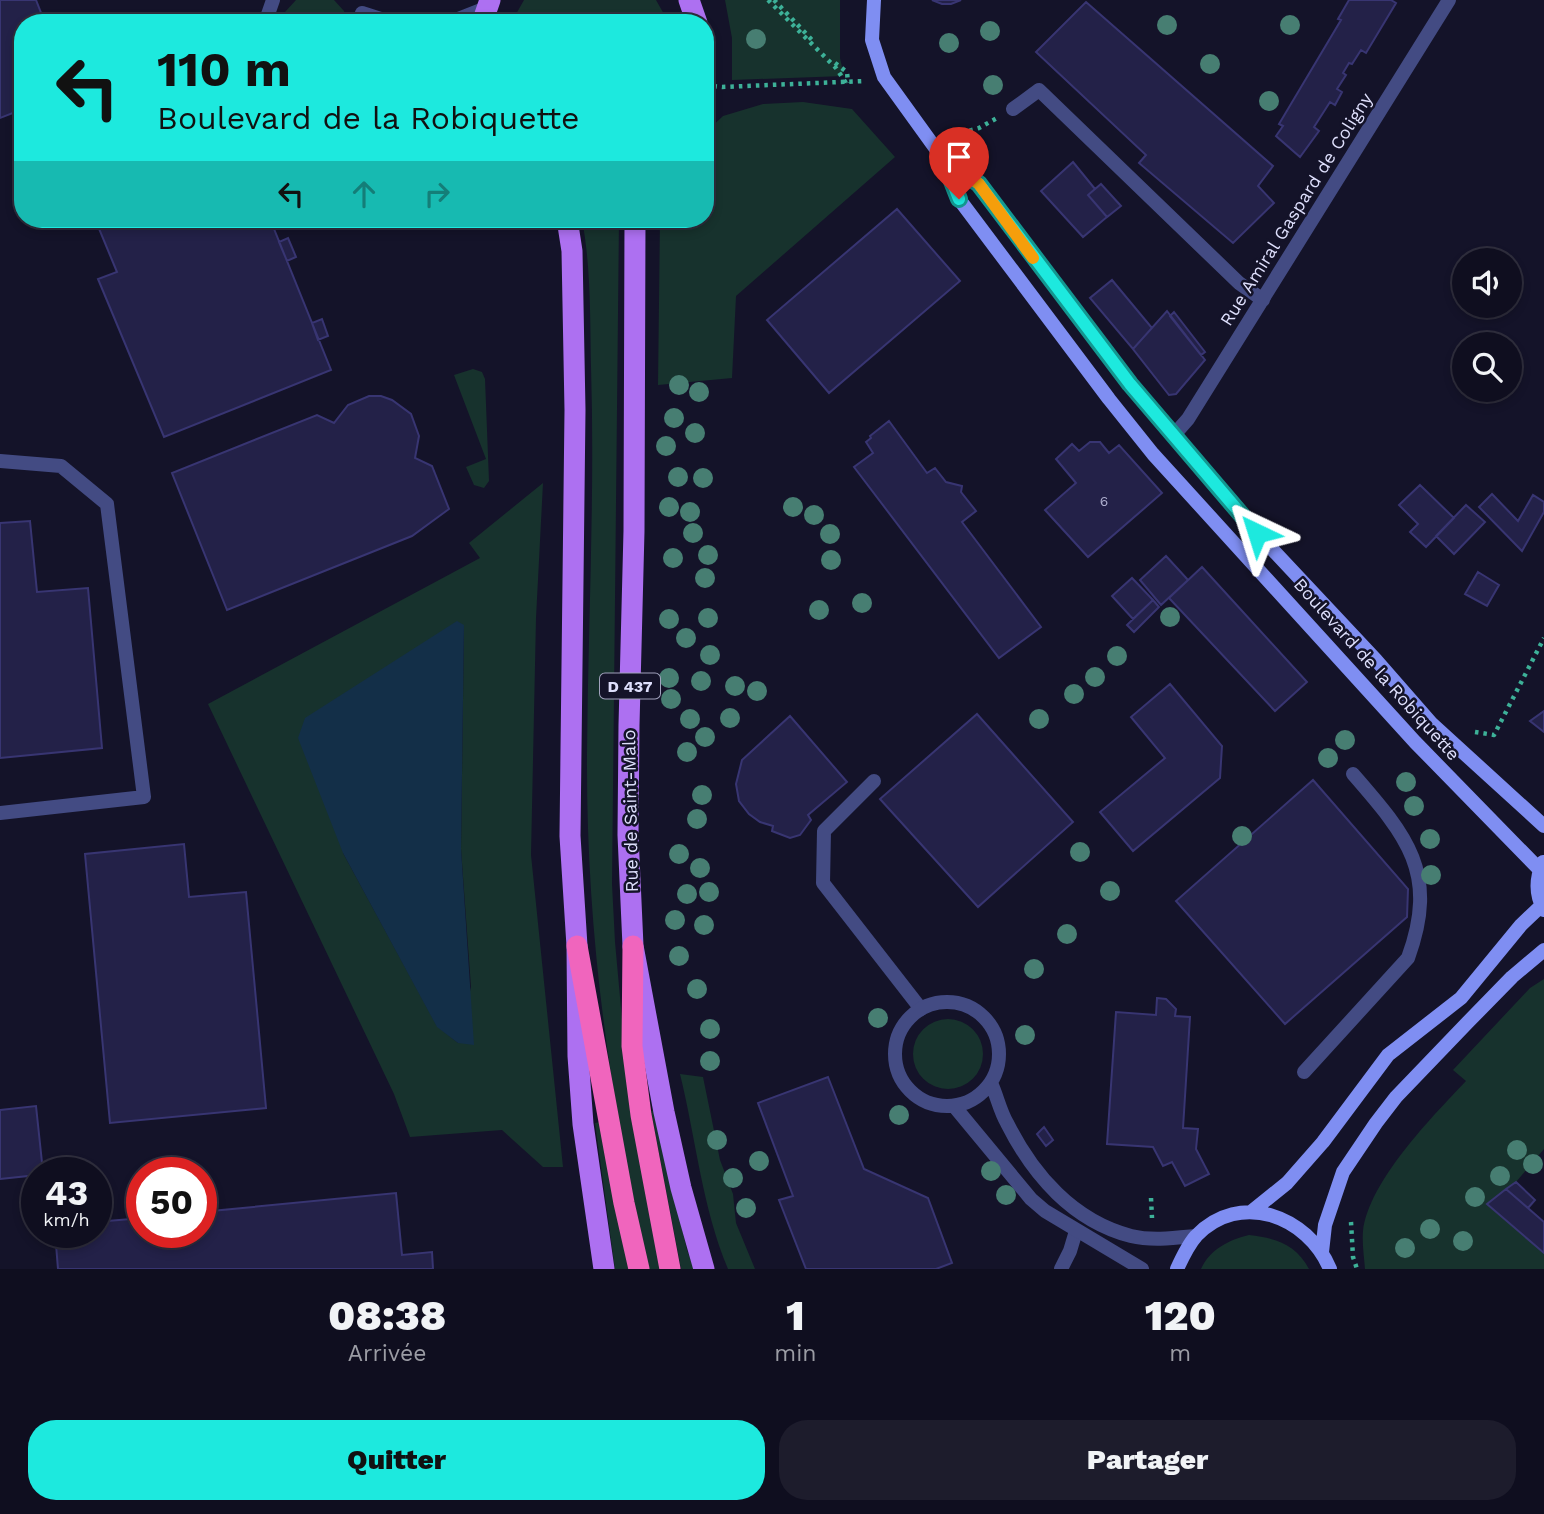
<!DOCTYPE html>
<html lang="fr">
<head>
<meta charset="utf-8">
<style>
	body { margin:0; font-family:"Work Sans",sans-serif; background:#1d1c2c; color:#f1f3f6; height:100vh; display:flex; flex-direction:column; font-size:26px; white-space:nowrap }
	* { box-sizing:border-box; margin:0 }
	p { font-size:23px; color:#9b9ca4 }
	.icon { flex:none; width:38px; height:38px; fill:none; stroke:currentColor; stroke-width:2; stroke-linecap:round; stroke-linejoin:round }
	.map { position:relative; height:1269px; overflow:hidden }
	.drawer { display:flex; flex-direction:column; background:#0f0e1f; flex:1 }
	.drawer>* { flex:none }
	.hud { position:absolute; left:14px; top:14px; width:700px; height:214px; border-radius:28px; box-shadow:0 4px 10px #0003,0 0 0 2px #2f2e3d; background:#1de9de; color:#111; overflow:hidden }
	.buttons { position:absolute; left:1452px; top:248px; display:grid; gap:14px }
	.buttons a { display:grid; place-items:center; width:70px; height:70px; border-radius:50%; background:#0f0e1f; box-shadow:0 4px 10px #0003,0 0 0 2px #2f2e3d; font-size:35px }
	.speed { position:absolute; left:21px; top:1157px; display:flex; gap:14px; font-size:35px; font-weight:700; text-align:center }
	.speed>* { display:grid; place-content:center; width:91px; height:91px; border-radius:50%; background:#0f0e1f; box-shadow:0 4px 10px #0003,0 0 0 2px #2f2e3d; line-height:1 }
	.speed small { font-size:18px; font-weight:400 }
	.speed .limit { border:10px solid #d22; background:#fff; color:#111 }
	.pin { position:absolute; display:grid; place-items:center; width:60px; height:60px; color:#fff; margin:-72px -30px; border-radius:50% 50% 50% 0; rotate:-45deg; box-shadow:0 0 7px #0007 }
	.pin .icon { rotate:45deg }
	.me { position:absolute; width:77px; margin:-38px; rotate:319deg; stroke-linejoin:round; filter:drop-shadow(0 0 5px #0008) }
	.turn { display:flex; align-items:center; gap:24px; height:147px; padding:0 28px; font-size:32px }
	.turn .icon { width:91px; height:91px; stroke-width:2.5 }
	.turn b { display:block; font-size:49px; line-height:60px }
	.lanes { display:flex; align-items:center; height:66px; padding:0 28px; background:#0003; justify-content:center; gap:35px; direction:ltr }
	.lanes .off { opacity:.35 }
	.eta { display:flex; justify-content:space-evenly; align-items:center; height:119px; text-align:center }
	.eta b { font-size:42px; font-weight:800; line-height:49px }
	.cta { display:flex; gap:14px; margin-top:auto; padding:14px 28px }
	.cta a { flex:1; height:80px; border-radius:28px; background:#1de9de; color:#111; font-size:28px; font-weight:800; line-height:80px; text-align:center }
	.cta a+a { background:#1d1c2c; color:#f1f3f6 }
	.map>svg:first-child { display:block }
</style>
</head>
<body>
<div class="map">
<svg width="1544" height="1269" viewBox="0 0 1544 1269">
	<rect width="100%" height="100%" fill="#141329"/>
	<path fill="#17322d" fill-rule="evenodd" d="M296 0H334L344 11 348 23H282L285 12Z
		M524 0H656L669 23H511Z
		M725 0H840V58L844 76 732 80V38Z
		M803 102 852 109 895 157 736 296 732 378 658 385 660 219H705V133L723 116 763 104Z
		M582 219H619L612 884 615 942 628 1085 662 1269H649C609 1099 586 929 587 754 588 625 595 496 591 367 590 318 591 267 582 219Z
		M473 369 482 372 485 379 489 481 484 488 474 485 466 467 486 459 454 375Z
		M543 483 536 618 531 855 563 1167H543L502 1130 410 1137 394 1094 208 704 480 558 469 543ZM464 625 461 849 471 987 458 1043 437 1026 343 853Z
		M1544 979V1149L1516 1182 1487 1204 1544 1253V1269H1365C1364 1256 1362 1244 1363 1231 1369 1181 1432 1117 1466 1081L1453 1070 1530 988Z
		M913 1054a35 35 0 1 1 70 0a35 35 0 1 1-70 0Z
		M680 1074 703 1077 720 1160 733 1194 736 1223 755 1269H728C702 1207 696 1139 680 1074Z
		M654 1110 687 1250 694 1269H681L651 1111Z
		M600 1122 630 1269H615L595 1123Z
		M1249 1235C1275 1238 1296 1244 1309 1269H1201C1210 1249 1229 1240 1249 1235Z"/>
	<path fill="#132f48" d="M457 621 464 625 461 849 474 1045 458 1043 437 1027 343 853 298 738 305 718Z"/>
	<path fill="#232148" stroke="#383572" stroke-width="2" d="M0 0H36L45 23H23V109L0 118Z
		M932 0H961L951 4H942Z
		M1349 0H1391L1396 3 1366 53 1361 50 1352 64 1349 63 1343 73 1346 75 1337 89 1342 92 1335 105 1330 102 1314 127 1319 131 1300 157 1276 136 1283 126 1279 124 1341 20 1338 19Z
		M1086 2 1273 166 1258 186 1274 203 1233 243 1139 163 1146 155 1036 52Z
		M1073 162 1095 189 1088 195 1107 217 1083 237 1041 191Z
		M1101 184 1121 206 1107 217 1088 195Z
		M897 209 960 281 829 393 767 320Z
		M95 219H270L331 370 164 437 98 279 117 272Z
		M288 238 296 257 287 261 279 242Z
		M1112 280 1152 328 1133 349 1090 298Z
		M1167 311 1205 360 1176 394 1169 395 1133 349Z
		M1174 312 1205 352 1201 355 1170 316Z
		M322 319 328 336 318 340 312 323Z
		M369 396H381L392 400 411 414 419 436 415 458 432 466 449 509 412 536 227 610 172 473 317 415 334 423 348 405Z
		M889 421 927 473 935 468 946 482 962 486 961 492 976 511 962 522 1041 627 999 658 854 467 873 453 866 442 871 438 870 436Z
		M1090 442H1100L1109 453 1119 445 1162 493 1088 557 1045 510 1076 483 1056 459 1072 444 1079 451Z
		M1420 485 1454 518 1426 547 1410 532 1418 524 1399 505Z
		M1492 494 1518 521 1533 495 1544 502V512L1522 551 1479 507Z
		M1466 505 1485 522 1454 554 1436 536Z
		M30 521 37 592 88 588 102 748 0 758V523Z
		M1166 556 1188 580 1161 605 1140 580Z
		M1202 567 1307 682 1275 711 1169 598Z
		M1478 572 1499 585 1487 606 1465 594Z
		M1132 578 1153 600 1133 619 1112 596Z
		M1153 600 1159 607 1134 632 1127 625Z
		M1170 684 1222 746 1220 778 1133 851 1100 812 1165 758 1131 717Z
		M1544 711V732L1530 721Z
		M977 714 1073 822 978 907 880 799Z
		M790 716 847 782 808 815 811 820 800 835 790 838 772 831 773 826 760 822 749 814 739 801 736 784 742 760Z
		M1313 780 1408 889 1407 917 1285 1024 1176 901Z
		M184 844 189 897 246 892 266 1108 110 1123 85 854Z
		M1157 998 1166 999 1176 1009 1175 1016 1190 1017 1183 1128 1198 1129 1196 1149 1209 1174 1185 1186 1172 1162 1163 1166 1153 1147 1107 1144 1116 1012 1156 1015Z
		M828 1077 864 1169 928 1198 952 1263 936 1269H806L779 1200 793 1196 758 1103Z
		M36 1106 43 1172H37V1175L0 1179V1110Z
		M1044 1127 1053 1140 1046 1146 1037 1134Z
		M1516 1182 1535 1200 1528 1208 1506 1189Z
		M1506 1189 1544 1222V1253L1487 1204Z
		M396 1193 402 1255 432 1252 433 1269H58L55 1232H96V1222L142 1218V1232H201V1212Z"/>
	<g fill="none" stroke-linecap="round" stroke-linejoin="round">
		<path stroke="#3db198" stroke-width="4.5" stroke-dasharray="3.5 5" stroke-linecap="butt" d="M768 0 836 68 846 83
			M774 0 814 42
			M411 16 430 17
			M835 63 847 72 848 83
			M705 85 722 87 865 81
			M953 135 979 128 997 118
			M1475 732 1494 735 1544 638
			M1151 1198 1152 1218
			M1351 1222 1353 1257 1357 1269"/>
		<path stroke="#434b83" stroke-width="14" d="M0 461 61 466 107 504 144 797 0 813
			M874 781 824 831 823 883 921 1009
			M1304 1072 1408 958C1439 873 1407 836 1353 774
			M1061 1269 1070 1251 1076 1231"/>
		<path stroke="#434b83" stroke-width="14" d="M362 13 393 23
			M265 23 273 0
			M448 23 486 8
			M1013 109 1039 90 1239 283 1263 300
			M1173 436 1188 419 1449 0
			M895 1054a52 52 0 1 1 104 0a52 52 0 1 1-104 0Z
			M991 1083C997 1096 1000 1111 1007 1123 1033 1175 1073 1221 1131 1236 1152 1241 1175 1238 1196 1236
			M954 1106 1031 1199 1045 1211 1142 1269"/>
		<path stroke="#7f8ef2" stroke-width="14" d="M874 0 872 40 884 77 941 156 979 184 1130 384 1257 533 1376 660 1432 724 1544 826
			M942 157 959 199 1109 399 1153 454 1415 742 1540 870
			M1543 862C1536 878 1535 894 1544 910
			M1251 1212 1287 1183 1323 1142 1388 1055 1461 998 1521 925 1541 906
			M1322 1252 1325 1225 1343 1172 1376 1123 1396 1097 1468 1022 1512 977 1544 950
			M1177 1269C1182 1258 1188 1245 1196 1236 1240 1190 1308 1216 1330 1269"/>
		<path stroke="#ad70f1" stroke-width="21" d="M689 0 697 23
			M482 23 490 0
			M567 219 572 251 575 410 570 836 577 946 578 1056 583 1124 604 1269
			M635 219 634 531 629 725 628 835 633 946 664 1112 681 1188 704 1269"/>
		<path stroke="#f065bd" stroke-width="21" d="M577 946 624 1203 639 1269
			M633 946 632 1046 641 1115 670 1269"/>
	</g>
	<g fill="#477e72">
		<circle cx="1167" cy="25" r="10"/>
		<circle cx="1290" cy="25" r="10"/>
		<circle cx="990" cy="31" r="10"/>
		<circle cx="756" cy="39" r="10"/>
		<circle cx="949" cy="43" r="10"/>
		<circle cx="1210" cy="64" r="10"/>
		<circle cx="993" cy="85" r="10"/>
		<circle cx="1269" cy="101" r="10"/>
		<circle cx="679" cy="385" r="10"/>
		<circle cx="699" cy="392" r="10"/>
		<circle cx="674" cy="418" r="10"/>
		<circle cx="695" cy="433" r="10"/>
		<circle cx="666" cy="446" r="10"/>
		<circle cx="678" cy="477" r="10"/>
		<circle cx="703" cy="478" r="10"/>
		<circle cx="669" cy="507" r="10"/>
		<circle cx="793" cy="507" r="10"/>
		<circle cx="690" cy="512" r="10"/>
		<circle cx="814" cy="515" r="10"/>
		<circle cx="693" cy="533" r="10"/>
		<circle cx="830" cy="534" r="10"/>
		<circle cx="708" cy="555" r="10"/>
		<circle cx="673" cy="558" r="10"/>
		<circle cx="831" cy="560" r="10"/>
		<circle cx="705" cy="578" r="10"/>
		<circle cx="862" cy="603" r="10"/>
		<circle cx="819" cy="610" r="10"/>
		<circle cx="1170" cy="617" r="10"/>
		<circle cx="708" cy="618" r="10"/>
		<circle cx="669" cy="619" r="10"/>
		<circle cx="686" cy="638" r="10"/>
		<circle cx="710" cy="655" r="10"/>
		<circle cx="1117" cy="656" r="10"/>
		<circle cx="1095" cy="677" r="10"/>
		<circle cx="669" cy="678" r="10"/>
		<circle cx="701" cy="681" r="10"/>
		<circle cx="735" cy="686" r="10"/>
		<circle cx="757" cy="691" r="10"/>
		<circle cx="1074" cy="694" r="10"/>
		<circle cx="671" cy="699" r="10"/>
		<circle cx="730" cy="718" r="10"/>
		<circle cx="690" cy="719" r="10"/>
		<circle cx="1039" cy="719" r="10"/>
		<circle cx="705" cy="737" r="10"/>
		<circle cx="1345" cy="740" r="10"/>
		<circle cx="687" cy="752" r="10"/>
		<circle cx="1328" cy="758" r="10"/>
		<circle cx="1406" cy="782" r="10"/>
		<circle cx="702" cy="795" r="10"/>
		<circle cx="1414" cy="806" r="10"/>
		<circle cx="697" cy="819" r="10"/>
		<circle cx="1242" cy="836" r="10"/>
		<circle cx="1430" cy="839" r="10"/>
		<circle cx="1080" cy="852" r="10"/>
		<circle cx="679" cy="854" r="10"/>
		<circle cx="700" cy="868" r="10"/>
		<circle cx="1431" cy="875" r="10"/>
		<circle cx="1110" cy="891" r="10"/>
		<circle cx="709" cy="892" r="10"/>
		<circle cx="687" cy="894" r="10"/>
		<circle cx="675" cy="920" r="10"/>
		<circle cx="704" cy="925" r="10"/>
		<circle cx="1067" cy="934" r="10"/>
		<circle cx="679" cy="956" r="10"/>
		<circle cx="1034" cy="969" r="10"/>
		<circle cx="697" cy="989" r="10"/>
		<circle cx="878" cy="1018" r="10"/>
		<circle cx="710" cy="1029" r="10"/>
		<circle cx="1025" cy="1035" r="10"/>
		<circle cx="710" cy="1061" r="10"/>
		<circle cx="899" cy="1115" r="10"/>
		<circle cx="717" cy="1140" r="10"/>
		<circle cx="1517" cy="1150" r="10"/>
		<circle cx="759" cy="1161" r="10"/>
		<circle cx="1533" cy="1164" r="10"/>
		<circle cx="991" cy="1171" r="10"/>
		<circle cx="1500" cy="1176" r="10"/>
		<circle cx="733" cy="1178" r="10"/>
		<circle cx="1006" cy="1195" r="10"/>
		<circle cx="1475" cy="1197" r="10"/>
		<circle cx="746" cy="1208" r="10"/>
		<circle cx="1430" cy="1229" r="10"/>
		<circle cx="1463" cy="1241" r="10"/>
		<circle cx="1405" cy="1248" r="10"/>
	</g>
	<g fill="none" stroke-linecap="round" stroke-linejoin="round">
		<defs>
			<path id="route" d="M959 199 942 156 979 184 1130 384 1257 533"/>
		</defs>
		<use href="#route" stroke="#139790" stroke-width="18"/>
		<use href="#route" stroke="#1de9de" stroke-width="12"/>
		<path stroke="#f59e0b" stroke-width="12" d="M966 174 979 184 1033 258"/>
	</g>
	<g text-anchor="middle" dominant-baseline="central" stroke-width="5" stroke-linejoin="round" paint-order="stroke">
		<g font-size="14" fill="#afb0cf">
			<text x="1104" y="501">6</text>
		</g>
		<rect fill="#141329" stroke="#a1a2bd" stroke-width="2" x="600" y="673.5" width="60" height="25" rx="5"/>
		<g font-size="16" font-weight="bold" fill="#dedffc">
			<text x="630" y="686">D 437</text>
		</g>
		<g font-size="18" fill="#dedffc" stroke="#141329">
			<text transform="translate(1296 209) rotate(-58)">Rue Amiral Gaspard de Coligny</text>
			<text transform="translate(1377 669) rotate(48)">Boulevard de la Robiquette</text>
			<text transform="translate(630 811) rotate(-91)">Rue de Saint-Malo</text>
		</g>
	</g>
</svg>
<div class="buttons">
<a><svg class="icon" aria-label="sound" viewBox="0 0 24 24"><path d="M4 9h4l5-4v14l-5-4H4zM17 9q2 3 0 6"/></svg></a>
<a><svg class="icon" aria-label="search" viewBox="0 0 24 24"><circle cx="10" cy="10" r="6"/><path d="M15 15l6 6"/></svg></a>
</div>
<div class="speed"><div>43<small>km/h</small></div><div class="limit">50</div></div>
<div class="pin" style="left:959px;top:199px;background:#d93025"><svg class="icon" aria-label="arrive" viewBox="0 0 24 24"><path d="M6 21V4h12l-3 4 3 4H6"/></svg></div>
<svg class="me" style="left:1257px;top:533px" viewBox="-20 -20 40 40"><path d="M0-17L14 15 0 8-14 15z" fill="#1de9de" stroke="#fff" stroke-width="4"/></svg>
<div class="hud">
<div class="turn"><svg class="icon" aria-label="left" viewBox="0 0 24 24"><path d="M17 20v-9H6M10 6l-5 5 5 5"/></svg><div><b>110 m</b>Boulevard de la Robiquette</div></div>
<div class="lanes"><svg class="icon" aria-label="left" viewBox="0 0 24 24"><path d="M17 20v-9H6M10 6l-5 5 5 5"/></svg><svg class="icon off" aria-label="ahead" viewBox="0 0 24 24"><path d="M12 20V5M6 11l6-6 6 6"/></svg><svg class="icon off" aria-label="right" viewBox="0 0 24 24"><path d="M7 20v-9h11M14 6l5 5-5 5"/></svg></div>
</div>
</div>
<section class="drawer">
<div class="eta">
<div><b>08:38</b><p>Arrivée</p></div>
<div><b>1</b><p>min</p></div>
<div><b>120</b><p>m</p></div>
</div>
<div class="cta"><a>Quitter</a><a>Partager</a></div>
</section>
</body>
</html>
